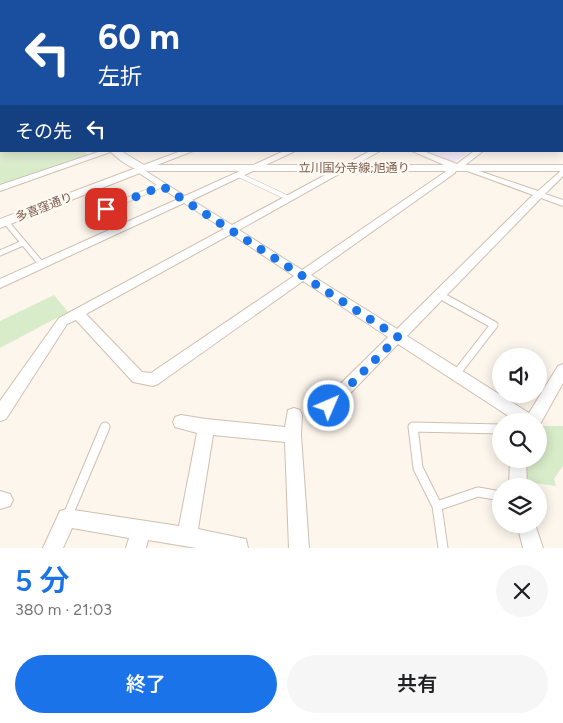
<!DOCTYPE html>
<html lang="ja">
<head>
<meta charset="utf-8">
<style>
	body { margin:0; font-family:Figtree,"Noto Sans JP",sans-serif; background:#f6f6f6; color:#202124; height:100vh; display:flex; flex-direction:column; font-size:19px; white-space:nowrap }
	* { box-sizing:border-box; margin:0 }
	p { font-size:16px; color:#757577 }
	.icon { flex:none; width:28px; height:28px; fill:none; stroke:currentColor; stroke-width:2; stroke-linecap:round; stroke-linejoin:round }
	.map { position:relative; height:548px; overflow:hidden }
	.drawer { display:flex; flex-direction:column; background:#fff; flex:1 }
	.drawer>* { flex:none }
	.banner { position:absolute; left:0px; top:0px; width:564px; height:152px; box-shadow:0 2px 12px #0003; background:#1a4fa0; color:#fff; overflow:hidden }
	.tools { position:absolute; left:492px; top:348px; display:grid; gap:10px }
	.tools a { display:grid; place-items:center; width:55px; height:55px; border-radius:50%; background:#fff; box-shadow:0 2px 12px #0003; font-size:25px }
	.pin { position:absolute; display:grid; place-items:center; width:42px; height:42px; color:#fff; margin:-21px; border-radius:10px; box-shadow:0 2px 8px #0006 }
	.me { position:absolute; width:55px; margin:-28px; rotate:45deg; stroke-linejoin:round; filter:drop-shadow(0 0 4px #0008) }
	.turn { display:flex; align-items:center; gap:18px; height:105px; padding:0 15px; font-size:22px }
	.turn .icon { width:65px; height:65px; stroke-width:2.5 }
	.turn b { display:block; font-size:35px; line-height:42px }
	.then { display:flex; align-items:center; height:48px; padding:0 15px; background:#0003; gap:10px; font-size:19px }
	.round { display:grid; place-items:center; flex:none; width:52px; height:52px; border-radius:26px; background:#f6f6f6 }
	.headline { display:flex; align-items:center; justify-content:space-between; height:85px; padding:0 15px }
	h1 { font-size:30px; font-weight:600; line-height:38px; color:#1a73e8 }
	.primary-button { display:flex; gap:10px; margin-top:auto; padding:10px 15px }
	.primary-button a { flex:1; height:58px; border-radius:30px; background:#1a73e8; color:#fff; font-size:20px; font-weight:600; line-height:58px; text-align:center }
	.primary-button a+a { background:#f6f6f6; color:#202124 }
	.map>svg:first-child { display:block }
</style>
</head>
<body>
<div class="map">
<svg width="563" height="548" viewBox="0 0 563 548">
	<rect width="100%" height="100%" fill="#fdf6ec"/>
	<path fill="#f3e8fa" d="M421 151H470L453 163Z"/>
	<path fill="#d8ecc9" d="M0 149 1 151H83L89 156 0 186Z
		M54 295 68 312 0 348V321Z
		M542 426H563V466L554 479 556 486 527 482 525 471 527 459H539V433Z"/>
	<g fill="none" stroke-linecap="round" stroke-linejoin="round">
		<defs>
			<path id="service-far3" d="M239 175 288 198
				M112 214 106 209 162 185"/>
			<path id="service-far2" d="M110 212 127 226
				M6 222 42 265
				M0 253 23 243
				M440 295 447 299"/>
			<path id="service-far1" d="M445 298 494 325 456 374"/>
			<path id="service" d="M437 506 478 492 501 496
				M68 515 105 427
				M443 548 437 506 418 468 413 427 501 429"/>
			<path id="minor" d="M0 98H1V102H0Z
				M0 119H1V123H0Z
				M101 151H113L0 191V185Z
				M181 151H193L144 170 185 196 284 151H295L192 200 232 225 370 151H380L239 230 302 270 448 170 449 167 412 151H423L457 164 474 151H483L464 166 538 191 563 169V176L545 194 563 200V206L541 198 407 336 529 413 558 366 563 364V383L539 426V421H516L398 344 334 410 329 412 324 410 321 405 324 400 388 337 303 281 158 384 153 386 133 382 76 320 67 324 6 419 0 421V401L59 318 224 229 184 203 0 288V279L178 199 136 171 141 166ZM462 169 533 195 397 329 311 275 455 173 456 170ZM231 234 294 276 151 373 142 372 86 314Z
				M294 408 300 410 302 415 301 435 309 548H289L285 442 213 435 198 529 246 539 248 548H196L148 540 146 548H126L129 538 72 528 63 548H43L60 511 67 509 179 526 197 433 175 427 173 422 175 417 181 415 206 419 285 427 288 410Z
				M510 459H526L527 486H509Z
				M0 491 10 494 13 500 10 506 0 509Z
				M517 524H535L543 548H523Z"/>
			<path id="tertiary" d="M110 151H121L149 168C138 176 118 159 110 151Z"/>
			<path id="secondary" d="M562 100H563V104H562Z
				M144 165H563V171H145L0 228V219Z"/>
		</defs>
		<use href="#service-far3" stroke="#d1beb0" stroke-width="5.5"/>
		<use href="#service-far2" stroke="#d1beb0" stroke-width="7"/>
		<use href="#service-far1" stroke="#d1beb0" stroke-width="9"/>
		<use href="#service" stroke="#d1beb0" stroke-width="11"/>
		<use href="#minor" stroke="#d1beb0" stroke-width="2"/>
		<use href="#tertiary" stroke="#d1beb0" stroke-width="2"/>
		<use href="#secondary" stroke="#d6c0b0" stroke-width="2"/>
		<use href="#service-far3" stroke="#fff" stroke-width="4.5"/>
		<use href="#service-far2" stroke="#fff" stroke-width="5"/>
		<use href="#service-far1" stroke="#fff" stroke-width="7"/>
		<use href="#service" stroke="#fff" stroke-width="9"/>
		<use href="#minor" fill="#fff" fill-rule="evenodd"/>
		<use href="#tertiary" fill="#fff" fill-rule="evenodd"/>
		<use href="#secondary" fill="#fff" fill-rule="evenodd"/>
	</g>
	<linearGradient id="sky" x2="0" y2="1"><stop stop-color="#97c7e8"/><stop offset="0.55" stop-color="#fefbf6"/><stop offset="1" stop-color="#fefbf6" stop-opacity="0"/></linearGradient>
	<rect width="563" height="171" fill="url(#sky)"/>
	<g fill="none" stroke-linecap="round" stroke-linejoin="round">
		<path stroke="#1a73e8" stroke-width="9" stroke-dasharray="0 16.2" d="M106 209 162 186 398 337 329 406"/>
	</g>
	<g text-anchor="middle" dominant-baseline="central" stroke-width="5" stroke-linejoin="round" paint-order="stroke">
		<g font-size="12" fill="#7a5c4d" stroke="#fffaf3">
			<text x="354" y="168">立川国分寺線;旭通り</text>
			<text transform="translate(44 207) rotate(-21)">多喜窪通り</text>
		</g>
	</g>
</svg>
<div class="tools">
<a><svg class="icon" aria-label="sound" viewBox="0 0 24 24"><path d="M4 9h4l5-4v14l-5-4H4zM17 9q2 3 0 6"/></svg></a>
<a><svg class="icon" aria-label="search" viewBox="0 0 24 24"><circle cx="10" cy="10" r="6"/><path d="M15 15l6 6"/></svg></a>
<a><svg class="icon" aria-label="layers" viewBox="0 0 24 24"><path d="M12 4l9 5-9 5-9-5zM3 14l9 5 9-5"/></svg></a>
</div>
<div class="pin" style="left:106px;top:209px;background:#d93025"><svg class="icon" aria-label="arrive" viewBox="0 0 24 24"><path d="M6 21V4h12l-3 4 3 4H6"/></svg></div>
<svg class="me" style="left:329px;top:406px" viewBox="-20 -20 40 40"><circle r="17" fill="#1a73e8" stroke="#fff" stroke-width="3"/><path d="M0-11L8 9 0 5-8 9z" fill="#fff"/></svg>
<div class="banner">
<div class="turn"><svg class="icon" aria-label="left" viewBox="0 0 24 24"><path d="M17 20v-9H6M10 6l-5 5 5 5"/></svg><div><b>60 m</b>左折</div></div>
<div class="then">その先<svg class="icon" aria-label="left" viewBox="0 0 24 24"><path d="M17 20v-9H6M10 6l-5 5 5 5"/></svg></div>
</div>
</div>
<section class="drawer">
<div class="headline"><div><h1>5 分</h1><p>380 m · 21:03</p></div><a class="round"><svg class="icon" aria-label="close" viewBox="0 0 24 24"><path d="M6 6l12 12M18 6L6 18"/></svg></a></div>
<div class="primary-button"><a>終了</a><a>共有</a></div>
</section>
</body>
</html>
